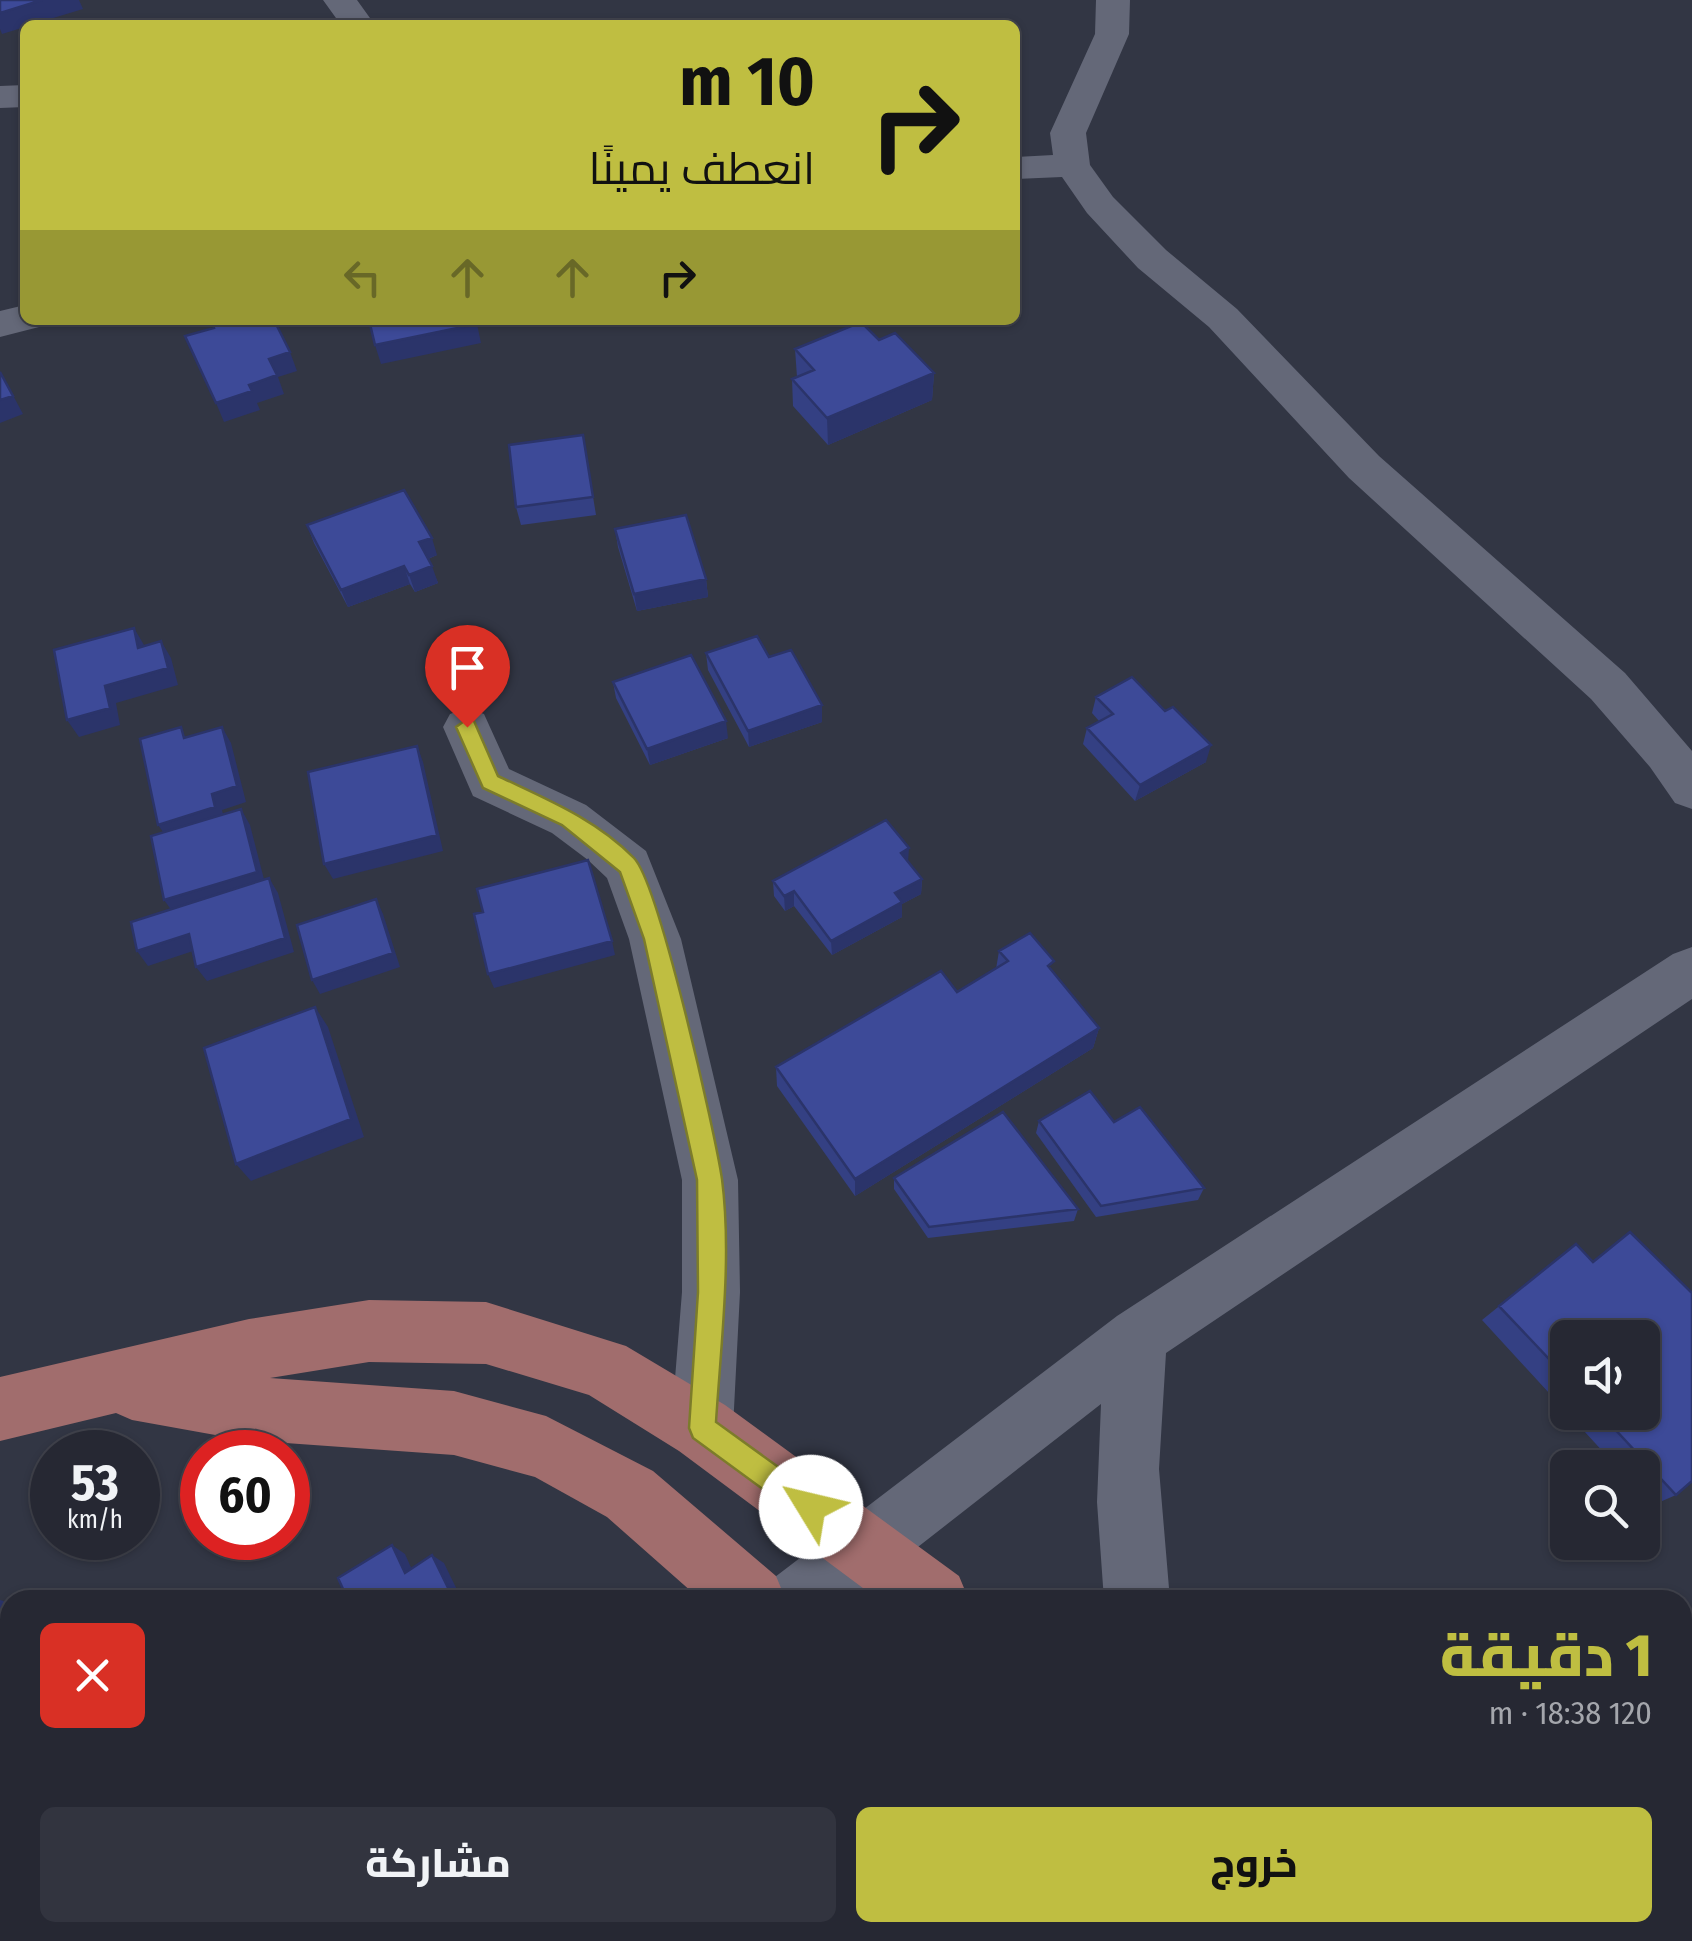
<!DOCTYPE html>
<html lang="ar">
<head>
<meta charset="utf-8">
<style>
	body { margin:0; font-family:"Fira Sans Condensed",Cairo,sans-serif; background:#32343f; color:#f1f3f6; direction:rtl; height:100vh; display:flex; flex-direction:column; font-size:38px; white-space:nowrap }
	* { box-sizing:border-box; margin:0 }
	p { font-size:32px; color:#a4a6ac }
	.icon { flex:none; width:55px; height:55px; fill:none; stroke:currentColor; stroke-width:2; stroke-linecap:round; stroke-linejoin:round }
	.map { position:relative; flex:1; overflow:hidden; direction:ltr }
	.details { position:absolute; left:0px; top:1590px; width:1692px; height:352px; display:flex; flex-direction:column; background:#262833; border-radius:30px 30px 0 0; box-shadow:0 2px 8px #0004,0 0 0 2px #42444e; direction:rtl }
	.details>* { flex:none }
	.top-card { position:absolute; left:20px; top:20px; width:1000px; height:305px; border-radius:15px; box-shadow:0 2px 8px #0004,0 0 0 2px #42444e; direction:rtl; background:#bfbe41; color:#111; overflow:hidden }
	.buttons { position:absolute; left:1550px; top:1320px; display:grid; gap:20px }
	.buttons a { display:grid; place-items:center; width:110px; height:110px; border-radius:15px; background:#262833; box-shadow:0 2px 8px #0004,0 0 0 2px #42444e; font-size:50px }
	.speed { position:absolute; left:30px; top:1430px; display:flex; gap:20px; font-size:50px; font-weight:700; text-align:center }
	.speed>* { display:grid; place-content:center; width:130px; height:130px; border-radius:50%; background:#262833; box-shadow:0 2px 8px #0004,0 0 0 2px #42444e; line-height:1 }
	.speed small { font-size:25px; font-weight:400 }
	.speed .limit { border:15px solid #d22; background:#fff; color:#111 }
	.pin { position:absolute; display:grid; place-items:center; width:85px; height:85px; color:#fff; margin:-102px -42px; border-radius:50% 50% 50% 0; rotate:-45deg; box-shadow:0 0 10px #0007 }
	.pin .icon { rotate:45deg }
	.me { position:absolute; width:110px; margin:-55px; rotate:306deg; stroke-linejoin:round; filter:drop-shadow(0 0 8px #0008) }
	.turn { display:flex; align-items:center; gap:35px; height:210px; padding:0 40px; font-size:45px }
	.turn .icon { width:130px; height:130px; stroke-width:2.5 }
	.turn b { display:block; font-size:70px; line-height:85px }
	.lanes { display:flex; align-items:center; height:95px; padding:0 40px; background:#0003; justify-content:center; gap:50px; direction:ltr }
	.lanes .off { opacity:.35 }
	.round { display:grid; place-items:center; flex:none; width:105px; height:105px; border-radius:15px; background:#32343f }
	.head { display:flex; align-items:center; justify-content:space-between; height:170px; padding:0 40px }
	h1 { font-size:60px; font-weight:800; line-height:75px; color:#bfbe41 }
	.button { display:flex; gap:20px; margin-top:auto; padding:20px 40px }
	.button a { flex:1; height:115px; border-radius:15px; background:#bfbe41; color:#111; font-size:40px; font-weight:800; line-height:115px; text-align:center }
	.button a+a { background:#32343f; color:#f1f3f6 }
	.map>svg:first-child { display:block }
</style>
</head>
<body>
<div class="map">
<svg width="1692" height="1941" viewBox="0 0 1692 1941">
	<rect width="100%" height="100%" fill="#323644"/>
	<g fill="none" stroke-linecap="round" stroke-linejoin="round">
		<path fill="#646878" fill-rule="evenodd" d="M323 0H357L375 25H341Z
			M1096 0H1130L1129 34 1086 133 1090 165 1113 197 1166 250 1237 309 1379 456 1625 673 1692 751V809L1675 803 1650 767 1591 699 1349 478 1209 327 1138 268 1087 213 1062 177 1015 179V157L1053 155 1050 133 1095 34Z
			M25 85V107L0 108V86Z
			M25 305V320H43L39 327 0 337V311Z
			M467 708 484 714 509 769 586 805 646 851 681 939 738 1180 740 1292 733 1428 724 1450 702 1459 680 1450 671 1428 682 1292V1180L629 939 607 878 588 860 552 833 473 796 443 727 450 714Z
			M1692 947V999L1166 1353 1159 1469 1170 1600H1104L1097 1502 1101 1404 850 1600H765L775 1577 1117 1316 1673 954Z
			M336 1932H415L411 1941H332Z"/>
		<path fill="#a16d6d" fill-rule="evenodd" d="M369 1300 486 1302 626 1346 725 1405 959 1576 969 1600H879L679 1451 589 1395 486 1364 369 1362 270 1378 454 1391 546 1416 653 1471 776 1576 786 1600H701L607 1517 535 1477 454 1455 243 1440 132 1420 116 1413 0 1441V1377L249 1319Z
			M1133 1932H1215L1219 1941H1136Z
			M1333 1932H1415L1419 1941H1336Z"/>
	</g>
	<path fill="#344083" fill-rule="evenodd" d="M795 349 934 373 932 400 828 445 793 406 792 379 797 377Z
		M583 435 596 515 521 525 516 507Z
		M307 525 437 555 428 559 438 583 415 592 410 584 348 607 314 543Z
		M615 529 706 579 708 597 637 611 618 547Z
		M706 653 769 657 822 705V722L749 747 708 670Z
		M613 682 728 738 650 765 616 698Z
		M1096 697 1206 762 1135 801 1083 744 1087 728 1099 721 1092 713Z
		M908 861 922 879 921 894 902 904V917L832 955 794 906 785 911 774 896 773 881Z
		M999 951 1052 971 1099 1028 1093 1048 855 1196 777 1086 776 1067 957 992 996 969Z
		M1039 1121 1114 1122 1204 1188 1198 1200 1096 1217 1036 1133Z
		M894 1178 1078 1209 1074 1221 928 1238 894 1189Z
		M1576 1244 1676 1495 1653 1505 1642 1494V1468H1618L1482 1320ZM1568 1338 1642 1412H1568Z"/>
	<path fill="#2b346a" d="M42 0H79L83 9 30 25H25V27L2 34 0 29V13Z
		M477 324 481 343 381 364 375 345Z
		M290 352 297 371 278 377 284 394 257 403 260 410 224 422 216 403 249 385 269 359Z
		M0 371 23 414 0 423Z
		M934 373 932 400 828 445 827 418Z
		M432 538 437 555 425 560 419 542Z
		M404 566 410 584 348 607 341 590Z
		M432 566 438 583 415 592 409 575Z
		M706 579 708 597 637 611 634 594Z
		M134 628 144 645 138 648Z
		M161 641 171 658 178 685 116 703 120 725 79 737 67 720 105 686Z
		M822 705V722L749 747 748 731Z
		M726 721 728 738 650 765 647 749Z
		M222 727 231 743 246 802 222 810 225 823 169 840 158 825 212 794Z
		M1211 745 1206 762 1135 801 1140 785Z
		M417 746 423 762 443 851 333 879 324 864Z
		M241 809 250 825 266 887 175 915 164 900Z
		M909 848 908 863 901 853Z
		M269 878 278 893 294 952 207 981 196 967Z
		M922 879 921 894 902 904V917L832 955 831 941 895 893Z
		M794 891V906L785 911 784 896Z
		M376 899 383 914 400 967 320 994 312 980Z
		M189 934 199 949 148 966 137 951Z
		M612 941 615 955 494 988 488 974Z
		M315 1007 328 1027 364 1137 251 1181 236 1164Z
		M1099 1028 1093 1048 855 1196V1179Z
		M392 1545 405 1554 417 1581 405 1573Z
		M432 1555 444 1563 462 1600H454Z
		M0 1600 10 1603V1696L0 1698Z
		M0 1814 10 1815V1848H3L0 1834Z
		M37 1932H63L65 1941H39Z"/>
	<path fill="#3d4a98" stroke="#2b346a" stroke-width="2.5" d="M0 0H42L0 13Z
		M211 320H274L290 352 269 359 277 375 249 385 252 391 216 403 185 336 214 328Z
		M369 320H475L477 324 375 345Z
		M861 322 879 340 895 333 934 373 827 418 792 379 814 370 795 349Z
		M0 372 13 396 0 400Z
		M583 435 593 497 516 507 509 445Z
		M404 490 432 538 419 542 432 566 409 575 404 566 341 590 307 525Z
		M686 515 706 579 634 594 615 529Z
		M134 628 138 648 161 641 168 668 105 686 110 708 67 720 54 650Z
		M757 636 769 657 791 650 822 705 748 731 706 653Z
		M691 655 726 721 647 749 613 682Z
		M1132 677 1165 711 1173 707 1211 745 1140 785 1087 728 1113 714 1096 697Z
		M181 727 184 738 222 727 237 786 212 794 215 807 158 825 140 739Z
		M417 746 437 835 324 864 308 772Z
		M241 809 257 872 164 900 151 836Z
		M886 820 909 848 901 853 922 879 895 893 902 902 831 941 794 891 784 896 773 881Z
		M588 860 612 941 488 974 474 914 483 912 477 889Z
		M269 878 285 938 196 967 189 934 137 951 131 922Z
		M376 899 393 953 312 980 297 925Z
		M1030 933 1054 961 1048 966 1099 1028 855 1179 776 1067 941 971 957 992 1008 961 999 951Z
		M315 1007 351 1119 236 1164 204 1048Z
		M1090 1091 1114 1122 1140 1107 1204 1188 1101 1206 1039 1121Z
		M1003 1112 1078 1209 929 1227 894 1178Z
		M1630 1232 1692 1293V1481L1676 1495 1599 1412H1642V1338H1568V1379L1499 1306 1576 1244 1593 1262Z
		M392 1545 405 1573 432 1555 454 1600H348L338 1578Z
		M0 1834 3 1848 10 1844V1932H37L39 1941H0Z"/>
	<path fill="#bfbe41" stroke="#7c7c2a" stroke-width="2.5" d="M467 719 474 721 498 776C546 799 596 819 634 858 659 884 715 1132 722 1179 732 1256 721 1344 716 1422L820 1497 824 1507 820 1517 811 1521 801 1517 693 1438 689 1428 698 1292 697 1180 644 939 620 872 562 825 483 788 456 727Z"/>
</svg>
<div class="buttons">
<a><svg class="icon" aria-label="sound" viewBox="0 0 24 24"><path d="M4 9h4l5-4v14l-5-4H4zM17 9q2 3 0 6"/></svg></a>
<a><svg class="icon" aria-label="search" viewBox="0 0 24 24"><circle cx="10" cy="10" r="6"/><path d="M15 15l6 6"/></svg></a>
</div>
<div class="speed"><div>53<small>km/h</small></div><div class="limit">60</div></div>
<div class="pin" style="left:467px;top:727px;background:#d93025"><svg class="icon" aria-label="arrive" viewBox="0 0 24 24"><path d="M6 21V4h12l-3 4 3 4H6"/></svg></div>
<svg class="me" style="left:811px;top:1507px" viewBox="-20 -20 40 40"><circle r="19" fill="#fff"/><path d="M0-13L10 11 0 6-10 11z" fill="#bfbe41"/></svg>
<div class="top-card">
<div class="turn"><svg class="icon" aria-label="right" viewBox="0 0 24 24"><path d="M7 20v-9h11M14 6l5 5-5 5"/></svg><div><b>10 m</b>انعطف يمينًا</div></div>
<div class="lanes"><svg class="icon off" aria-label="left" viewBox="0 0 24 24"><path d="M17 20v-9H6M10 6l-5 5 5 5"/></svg><svg class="icon off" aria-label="ahead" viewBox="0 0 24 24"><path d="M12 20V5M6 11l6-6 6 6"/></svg><svg class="icon off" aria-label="ahead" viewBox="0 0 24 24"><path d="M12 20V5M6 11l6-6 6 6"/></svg><svg class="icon" aria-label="right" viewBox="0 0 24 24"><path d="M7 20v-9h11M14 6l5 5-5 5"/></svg></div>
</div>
<section class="details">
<div class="head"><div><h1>1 دقيقة</h1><p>120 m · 18:38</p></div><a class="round" style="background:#d93025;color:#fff"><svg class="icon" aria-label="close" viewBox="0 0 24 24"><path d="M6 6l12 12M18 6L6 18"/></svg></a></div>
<div class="button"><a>خروج</a><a>مشاركة</a></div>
</section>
</div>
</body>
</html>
